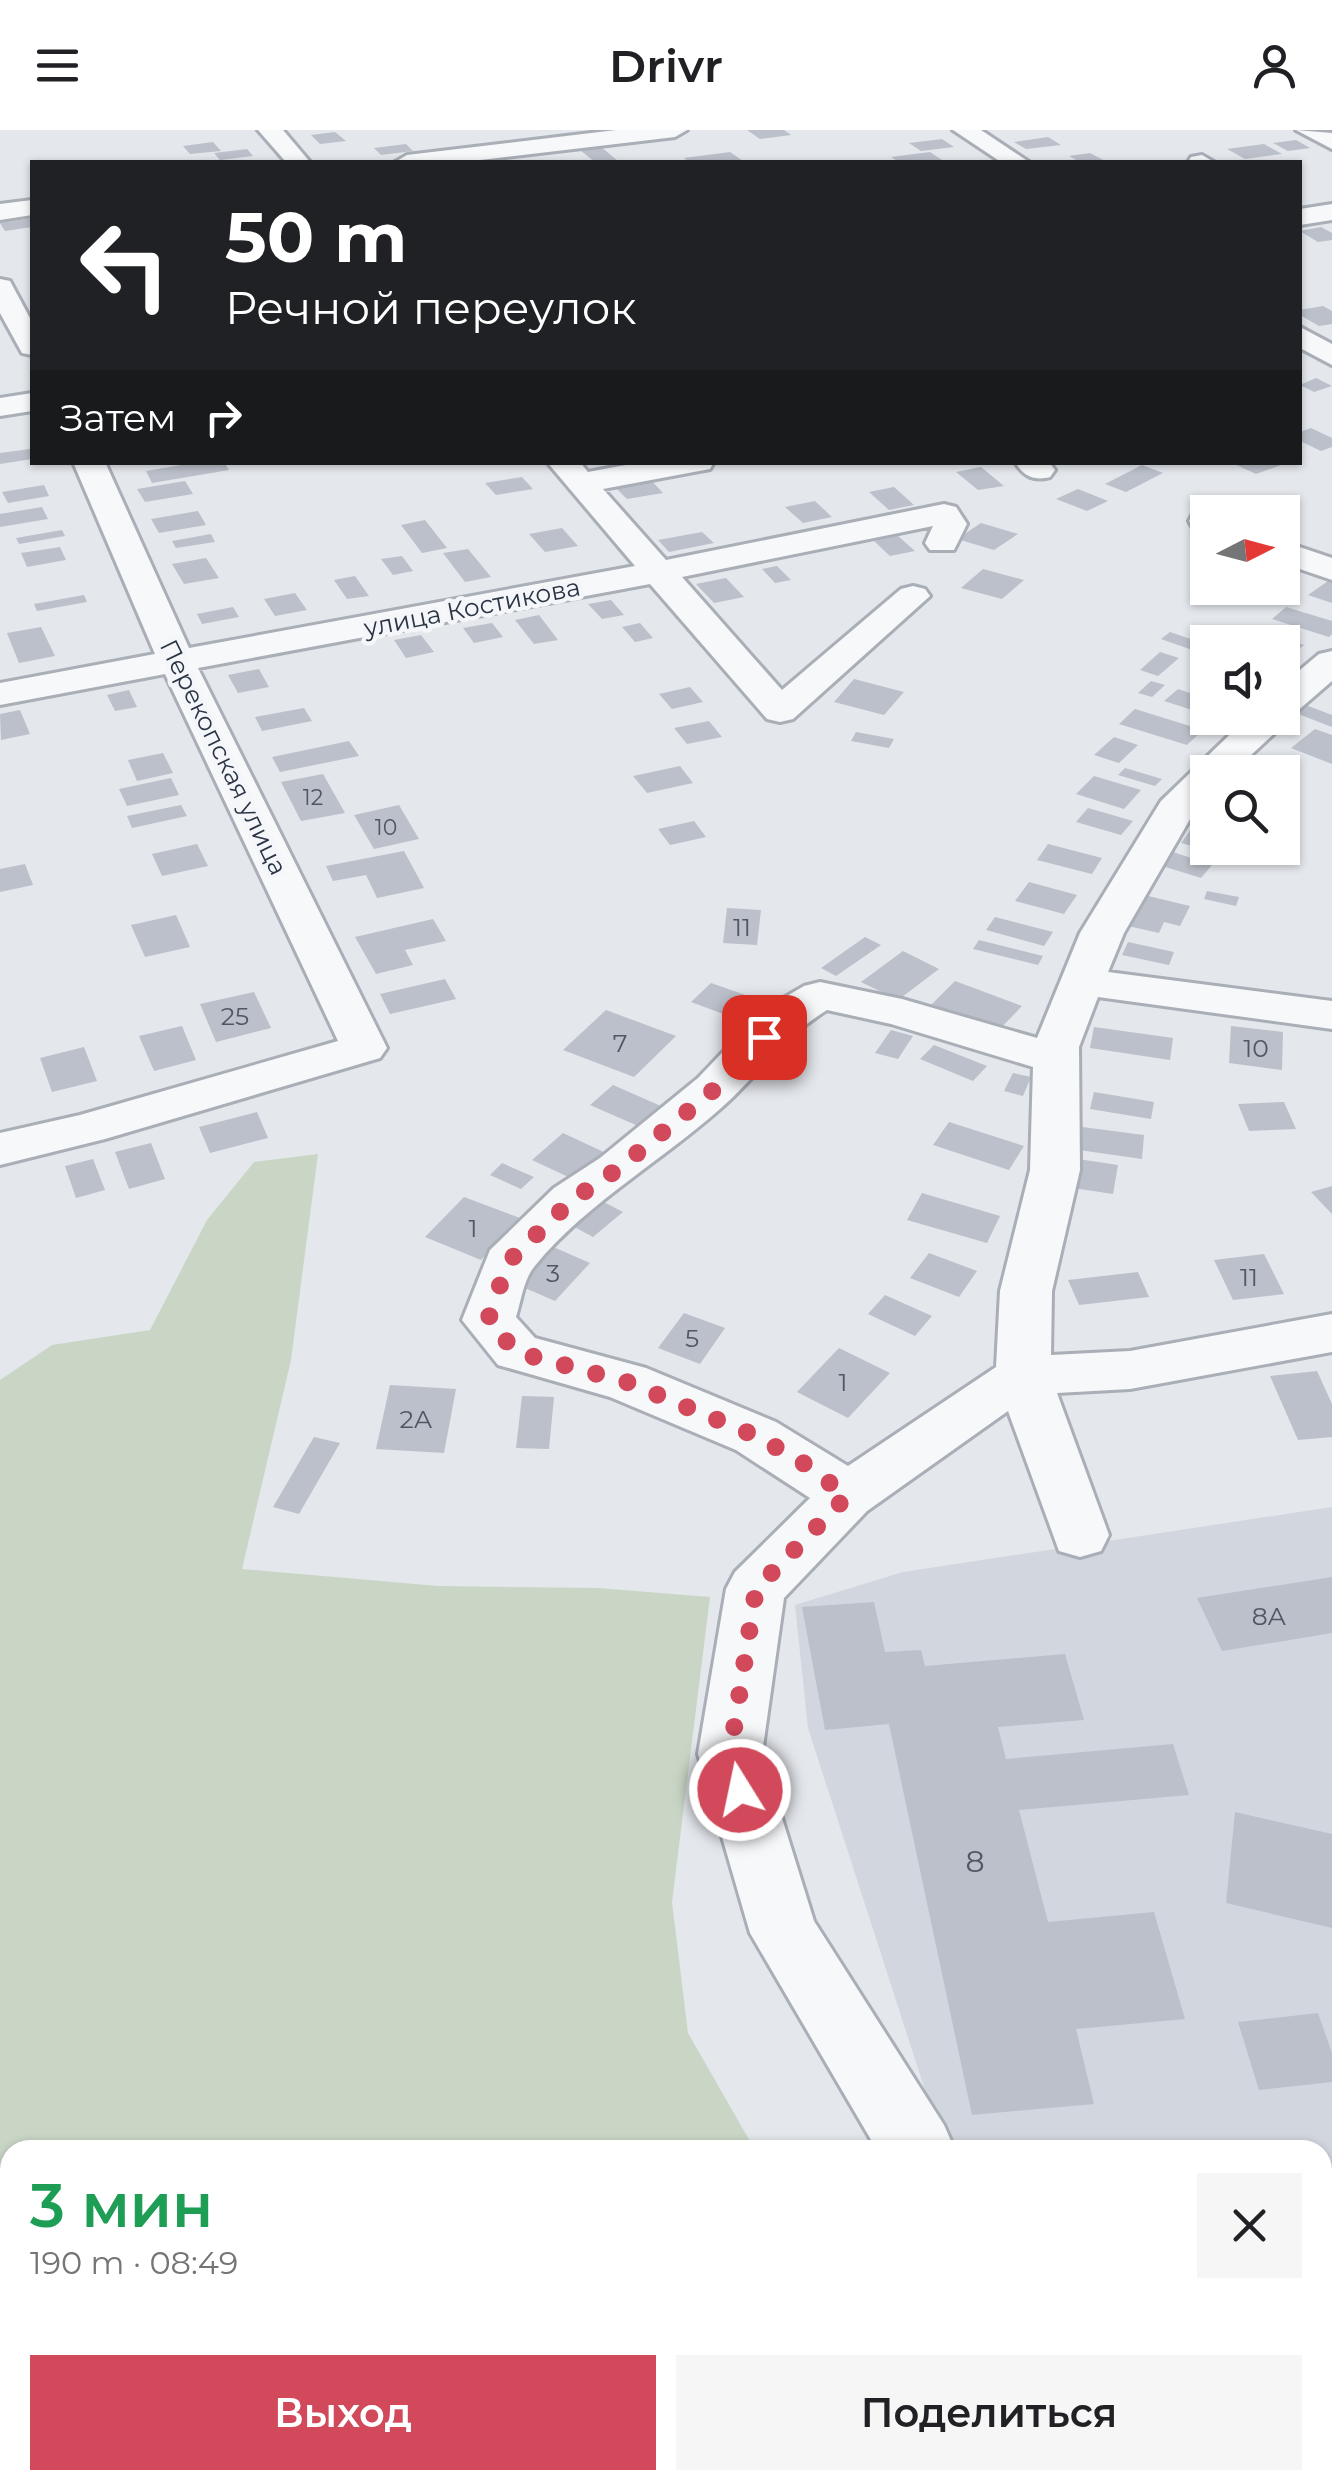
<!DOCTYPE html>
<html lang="ru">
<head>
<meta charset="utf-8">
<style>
	body { margin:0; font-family:Montserrat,sans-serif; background:#f6f6f6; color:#202124; height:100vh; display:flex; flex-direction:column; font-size:38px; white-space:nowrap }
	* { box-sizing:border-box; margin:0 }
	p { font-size:32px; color:#757577 }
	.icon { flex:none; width:55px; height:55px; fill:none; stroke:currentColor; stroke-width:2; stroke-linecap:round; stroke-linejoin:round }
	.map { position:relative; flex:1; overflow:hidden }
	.details { position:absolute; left:0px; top:2010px; width:1332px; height:350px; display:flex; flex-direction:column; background:#fff; border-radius:30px 30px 0 0; box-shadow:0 2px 8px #0004 }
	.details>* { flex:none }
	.banner { position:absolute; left:30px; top:30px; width:1272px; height:305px; border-radius:0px; box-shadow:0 2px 8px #0004; background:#202124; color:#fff; overflow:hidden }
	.needle { width:65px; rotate:84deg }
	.fabs { position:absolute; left:1190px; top:365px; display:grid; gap:20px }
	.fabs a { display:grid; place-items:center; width:110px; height:110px; border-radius:0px; background:#fff; box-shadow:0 2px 8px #0004; font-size:50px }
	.pin { position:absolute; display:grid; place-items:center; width:85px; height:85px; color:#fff; margin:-42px; border-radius:20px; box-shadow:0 5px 15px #0006 }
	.me { position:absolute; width:110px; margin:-55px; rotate:350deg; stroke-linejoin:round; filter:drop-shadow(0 0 8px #0008) }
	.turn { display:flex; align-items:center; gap:35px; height:210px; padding:0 30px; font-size:45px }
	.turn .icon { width:130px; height:130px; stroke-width:2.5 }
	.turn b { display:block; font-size:70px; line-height:85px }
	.then { display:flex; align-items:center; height:95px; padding:0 30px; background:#0003; gap:20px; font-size:38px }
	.round { display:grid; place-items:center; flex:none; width:105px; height:105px; border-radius:0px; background:#f6f6f6 }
	.summary { display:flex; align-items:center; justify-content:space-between; height:170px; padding:0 30px }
	h1 { font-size:60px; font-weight:600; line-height:75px; color:#1e9e55 }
	.action { display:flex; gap:20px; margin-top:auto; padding:20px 30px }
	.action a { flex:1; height:115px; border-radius:0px; background:#d1495b; color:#fff; font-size:40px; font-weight:600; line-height:115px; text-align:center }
	.action a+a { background:#f6f6f6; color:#202124 }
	header { display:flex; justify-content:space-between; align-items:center; height:130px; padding:0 30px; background:#fff; font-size:45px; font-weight:600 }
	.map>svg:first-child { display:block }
</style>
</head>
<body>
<header><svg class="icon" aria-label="menu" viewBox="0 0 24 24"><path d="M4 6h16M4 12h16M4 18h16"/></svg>Drivr<svg class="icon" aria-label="person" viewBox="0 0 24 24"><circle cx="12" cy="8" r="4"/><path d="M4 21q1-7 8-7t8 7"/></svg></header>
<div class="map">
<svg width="1332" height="2360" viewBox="0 0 1332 2360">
	<rect width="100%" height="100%" fill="#e4e7ec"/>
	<path fill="#d2d6de" d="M1332 1377V2238H1322V2020H954L935 1991 808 1598 795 1475 903 1442Z"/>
	<path fill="#c9d6c5" d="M318 1024 291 1230 242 1439 438 1456 598 1458 710 1467 672 1772 688 1903 755 2020H10V2350H1236L1245 2360H0V1250L52 1215 150 1200 207 1090 254 1032Z"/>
	<path fill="#bbc0ca" d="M747 0H784L791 5 760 9Z
		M335 2 346 11 320 14 311 5Z
		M1048 7 1061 15 1026 19 1014 12Z
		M942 9 954 17 921 21 909 13Z
		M1296 10 1310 18 1288 21 1273 13Z
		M213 12 221 21 190 24 183 16Z
		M406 14 413 21 381 25 374 18Z
		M1264 14 1282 24 1245 29 1227 19Z
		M601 17 618 31 595 32 580 20Z
		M247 19 253 26 220 30 214 23Z
		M730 22 743 31 689 32 684 28Z
		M930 22 945 32H899L891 27Z
		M1090 23 1107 32H1080L1069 26Z
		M32 88V97L5 101 0 93Z
		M1321 97 1332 103V110L1318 112 1300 101Z
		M1323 176 1332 181V194L1319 196 1300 185V180Z
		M1316 248 1332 256 1314 262 1300 255Z
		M1311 298 1332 308V317L1321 321 1300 311V302Z
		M30 319 32 329 0 334V323Z
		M199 332H224L229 340 152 353 146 341Z
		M1230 332H1287V333L1256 344Z
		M1142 335 1163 343 1126 362 1105 354Z
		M981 337 1004 356 978 360 956 342Z
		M522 347 533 359 496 365 485 353Z
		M651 350 663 363 627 369 615 357Z
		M185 351 193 364 145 372 137 359Z
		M44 355 49 366 8 373 2 362Z
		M894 357 914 375 889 380 869 362Z
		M1078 359 1108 371 1087 381 1056 369Z
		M815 371 832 387 803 393 785 377Z
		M42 377 48 389 0 397V384Z
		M198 381 206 395 159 403 151 389Z
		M425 390 447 418 422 423 401 395Z
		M981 393 1018 404 994 420 957 409Z
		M562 398 578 416 545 422 529 404Z
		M62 400 65 406 19 414 16 408Z
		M702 402 714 413 669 422 658 410Z
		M211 404 215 412 176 418 172 411Z
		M898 406 915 421 890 426 874 411Z
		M60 417 66 430 27 437 21 423Z
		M468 419 491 447 465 452 443 423Z
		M402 426 413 441 393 445 381 429Z
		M206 428 219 448 184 454 172 434Z
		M777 436 791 450 775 453 762 439Z
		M983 439 1024 450 1002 469 961 458Z
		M355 446 369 466 347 469 334 450Z
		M726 448 744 467 714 473 696 454Z
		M1328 451 1332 452V473L1308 465Z
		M295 463 307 480 275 486 264 469Z
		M84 465 87 472 37 481 34 474Z
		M611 470 624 485 602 489 588 474Z
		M233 477 239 487 202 494 197 484Z
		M1286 477 1332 491V504L1329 507 1272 489Z
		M539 485 558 510 534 514 515 490Z
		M492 493 503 507 474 513 463 498Z
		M640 493 653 508 635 512 622 497Z
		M41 497 55 526 19 533 7 503Z
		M1258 500 1304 515 1282 533V512H1243Z
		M1170 502 1208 515 1198 522 1161 509Z
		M421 505 434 522 406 528 394 510Z
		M1160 522 1179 528 1158 546 1140 540Z
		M259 539 269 557 238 563 228 545Z
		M854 549 904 562 884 585 834 572Z
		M1151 551 1165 555 1152 567 1138 563Z
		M690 557 703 572 672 579 659 564Z
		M1178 559 1208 569V585L1164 571Z
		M129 560 137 577 115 581 107 565Z
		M1303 574 1332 585V597L1293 582Z
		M304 578 312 591 262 601 255 587Z
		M1135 579 1203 600 1187 615 1119 594Z
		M20 580 30 604 1 610 0 584Z
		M709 591 722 607 687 614 674 598Z
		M1315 599 1332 605V634L1291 618Z
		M856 602 894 609 889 618 851 611Z
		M1114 607 1138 615 1119 633 1094 625Z
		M349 611 359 626 280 642 272 627Z
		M163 623 173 643 137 651 128 630Z
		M680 636 693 653 647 663 633 646Z
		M1125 638 1162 649 1155 656 1118 645Z
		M323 644 345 683 301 691 281 652Z
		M1094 646 1141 660 1124 679 1076 664Z
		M171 648 179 665 127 676 119 659Z
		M181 675 187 686 132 698 127 686Z
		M399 675 419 709 374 719 354 685Z
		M1088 678 1133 691 1121 705 1076 692Z
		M1201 685 1208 686V718H1262L1252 732 1181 713Z
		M694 691 706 707 670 715 658 699Z
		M197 714 208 736 162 746 152 724Z
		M1048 714 1102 728 1092 744 1037 730Z
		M404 721 424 758 377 768 366 745 333 751 326 736Z
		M1170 721 1212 735 1201 748 1159 735Z
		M25 734 33 755 0 762V739Z
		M1029 752 1077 765 1064 784 1015 771Z
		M1207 761 1239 767 1236 776 1204 769Z
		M1144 765 1190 776 1180 796 1164 792 1159 803 1128 796Z
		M727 778 761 780 757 815 723 813Z
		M176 785 190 817 145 827 131 795Z
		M995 787 1053 802 1044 816 986 800Z
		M433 789 446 811 405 820 413 835 376 844 355 807Z
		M865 807 881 815 836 846 821 838Z
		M979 810 1043 826 1038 835 973 819Z
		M1128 812 1174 822 1169 835 1122 825Z
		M903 821 939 839 898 870 861 852Z
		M445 849 456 869 390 884 380 864Z
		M955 851 1022 876 997 902 930 876Z
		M711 853 754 868 734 888 691 872Z
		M254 862 271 898 216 912 200 874Z
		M606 880 676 906 634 947 563 920Z
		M182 896 196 930 154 941 139 906Z
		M1231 896 1283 902 1282 940 1229 933Z
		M1094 897 1173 908 1170 930 1090 918Z
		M891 900 913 906 898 929 875 923Z
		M934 915 987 936 973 951 920 929Z
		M84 917 97 951 52 962 40 928Z
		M1013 943 1031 947 1023 966 1004 961Z
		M613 955 661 976 638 996 590 975Z
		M1094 962 1154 972 1151 989 1090 979Z
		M1284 972 1296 999 1249 1001 1238 974Z
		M257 982 268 1008 210 1023 199 997Z
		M949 992 1024 1016 1009 1040 933 1015Z
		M1082 997 1144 1005 1142 1029 1079 1020Z
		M563 1003 608 1024 577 1051 532 1030Z
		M151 1013 165 1049 129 1059 115 1022Z
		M93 1029 105 1060 76 1068 65 1036Z
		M1078 1029 1118 1035 1113 1064 1073 1058Z
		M502 1033 534 1047 521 1059 490 1045Z
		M1332 1056V1084L1311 1062Z
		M922 1063 1000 1086 987 1113 907 1090Z
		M464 1067 520 1088 481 1130 425 1107Z
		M598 1069 623 1082 593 1107 567 1093Z
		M551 1116 590 1133 555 1171 516 1154Z
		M929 1123 977 1141 959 1167 910 1148Z
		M1264 1124 1284 1164 1233 1170 1214 1130Z
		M1138 1142 1149 1167 1079 1175 1068 1150Z
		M885 1165 932 1186 915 1206 868 1184Z
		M684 1183 725 1198 700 1234 658 1218Z
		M839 1218 890 1243 848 1288 797 1262Z
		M1317 1241 1332 1274V1307L1298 1310 1270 1246Z
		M390 1255 456 1259 444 1323 376 1319Z
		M522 1266 554 1267 549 1319 516 1318Z
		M314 1307 340 1313 299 1384 273 1377Z
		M1332 1447V1503L1222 1521 1197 1468Z
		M874 1472 885 1522 921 1520 925 1536 1065 1524 1084 1590 998 1597 1006 1629 1173 1614 1189 1665 1019 1680 1048 1792 1154 1782 1185 1889 1076 1899 1094 1974 972 1985 889 1594 825 1600 802 1477Z
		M1235 1682 1332 1704V1798L1226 1773Z
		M1318 1883 1332 1923V1952L1259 1960 1238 1892Z
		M1322 2176 1332 2177V2228L1322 2227Z"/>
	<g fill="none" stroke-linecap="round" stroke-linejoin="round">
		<defs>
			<path id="minor" d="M258 0H283L310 32H286Z
				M616 0H687L675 7 463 32H395L407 25Z
				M953 0H981L1029 32H1001Z
				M1296 0 1332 3V19Z
				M1202 25 1214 32H1188L1191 27Z
				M32 70V85L0 90V74Z
				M1332 74V90L1300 95V79Z
				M0 149 10 151 32 192V225L22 223 0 183Z
				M1300 197 1332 214V235L1300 218Z
				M32 263V281L0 286V268Z
				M73 332H105L189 518 635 436 547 332H580L588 342 642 332H714L710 339 699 341 603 359 666 430 944 374 956 377 967 394 954 420H930L925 413 933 396 682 447 782 560 901 459 913 456 925 459 930 466 793 589 780 592 767 589 650 454 198 538 387 918 380 928 105 1009 0 1035V1003L80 985 338 911 165 544 0 575V553L155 524Z
				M1015 332H1049L1055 340 1050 347C1034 351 1024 347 1015 332Z
				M1205 381 1211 382H1208V402L1193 398 1189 391 1193 384Z
				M1282 411 1332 428V450L1282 433Z
				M1332 521V551L1295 583 1286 585 1282 596 1233 642H1208V667L1197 677 1124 803 1108 842 1332 871V899L1098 867 1079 917 1080 1040 1052 1161 1051 1225 1130 1221 1332 1184V1222L1130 1259 1057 1263 1109 1405 1101 1421 1080 1427 1059 1421 1008 1281 867 1381 784 1468 762 1624 814 1791 944 1995 955 2020H877L750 1803 698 1624 726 1459 735 1442 810 1368 736 1320 610 1267 498 1235 462 1190 490 1120 554 1058 600 1028 698 948 763 880 804 856 820 852 902 869 1037 908 1080 803 1161 671 1247 588H1282V555L1319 524ZM827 880 891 894 1033 937 1030 1040 1000 1161 996 1237 848 1336 776 1292 646 1238 535 1208 516 1187C521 1171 524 1149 534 1137 586 1072 671 1026 732 968 766 935 785 906 827 880Z
				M1139 2350H1226L1230 2360H1143Z"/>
		</defs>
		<use href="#minor" stroke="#a9aeb7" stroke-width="6"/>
		<use href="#minor" fill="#f7f8fa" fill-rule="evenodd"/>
	</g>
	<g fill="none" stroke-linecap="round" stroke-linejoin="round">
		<path stroke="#d1495b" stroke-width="18" stroke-dasharray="0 32.4" d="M740 1660 730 1624 756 1459 847 1366 802 1332 756 1306 627 1252 516 1222 488 1190 508 1132 572 1070 618 1039 716 958 764 907"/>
	</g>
	<g text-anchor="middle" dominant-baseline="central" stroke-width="9" stroke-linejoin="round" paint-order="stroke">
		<g font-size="22" fill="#4f5766">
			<text x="313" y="667">12</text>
			<text x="386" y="697">10</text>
		</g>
		<g font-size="25" fill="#2b3445" stroke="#f4f6f9">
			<text transform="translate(472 477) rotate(-11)">улица Костикова</text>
			<text transform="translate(224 627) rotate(64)">Перекопская улица</text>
		</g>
		<g font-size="25" fill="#4f5766">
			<text x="742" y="797">11</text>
			<text x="235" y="886">25</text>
			<text x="620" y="913">7</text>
			<text x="1256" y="918">10</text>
			<text x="473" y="1098">1</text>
			<text x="553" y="1143">3</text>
			<text x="1249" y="1147">11</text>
			<text x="692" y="1208">5</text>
			<text x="843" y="1252">1</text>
			<text x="416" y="1289">2А</text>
			<text x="1269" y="1486">8А</text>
		</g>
		<g font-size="30" fill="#4f5766">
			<text x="975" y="1731">8</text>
		</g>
	</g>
</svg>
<div class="fabs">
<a><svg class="needle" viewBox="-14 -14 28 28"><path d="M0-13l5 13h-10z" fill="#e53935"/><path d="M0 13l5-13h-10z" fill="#757577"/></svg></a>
<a><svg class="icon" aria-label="sound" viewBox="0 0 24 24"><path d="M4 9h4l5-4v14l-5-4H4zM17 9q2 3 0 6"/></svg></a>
<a><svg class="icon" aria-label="search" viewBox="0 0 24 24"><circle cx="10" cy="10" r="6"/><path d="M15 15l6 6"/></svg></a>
</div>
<div class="pin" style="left:764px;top:907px;background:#d93025"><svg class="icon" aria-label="arrive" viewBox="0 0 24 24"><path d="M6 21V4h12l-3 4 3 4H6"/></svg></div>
<svg class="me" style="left:740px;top:1660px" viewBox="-20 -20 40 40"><circle r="17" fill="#d1495b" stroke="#fff" stroke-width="3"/><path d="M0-11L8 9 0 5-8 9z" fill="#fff"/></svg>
<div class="banner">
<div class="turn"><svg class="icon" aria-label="left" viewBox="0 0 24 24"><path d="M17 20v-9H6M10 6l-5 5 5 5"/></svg><div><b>50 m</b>Речной переулок</div></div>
<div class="then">Затем<svg class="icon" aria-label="right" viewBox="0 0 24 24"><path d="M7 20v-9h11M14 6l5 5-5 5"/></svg></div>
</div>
<section class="details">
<div class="summary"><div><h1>3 мин</h1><p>190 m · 08:49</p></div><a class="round"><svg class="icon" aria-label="close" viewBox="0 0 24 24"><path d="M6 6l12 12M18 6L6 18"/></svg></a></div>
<div class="action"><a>Выход</a><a>Поделиться</a></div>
</section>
</div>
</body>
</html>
